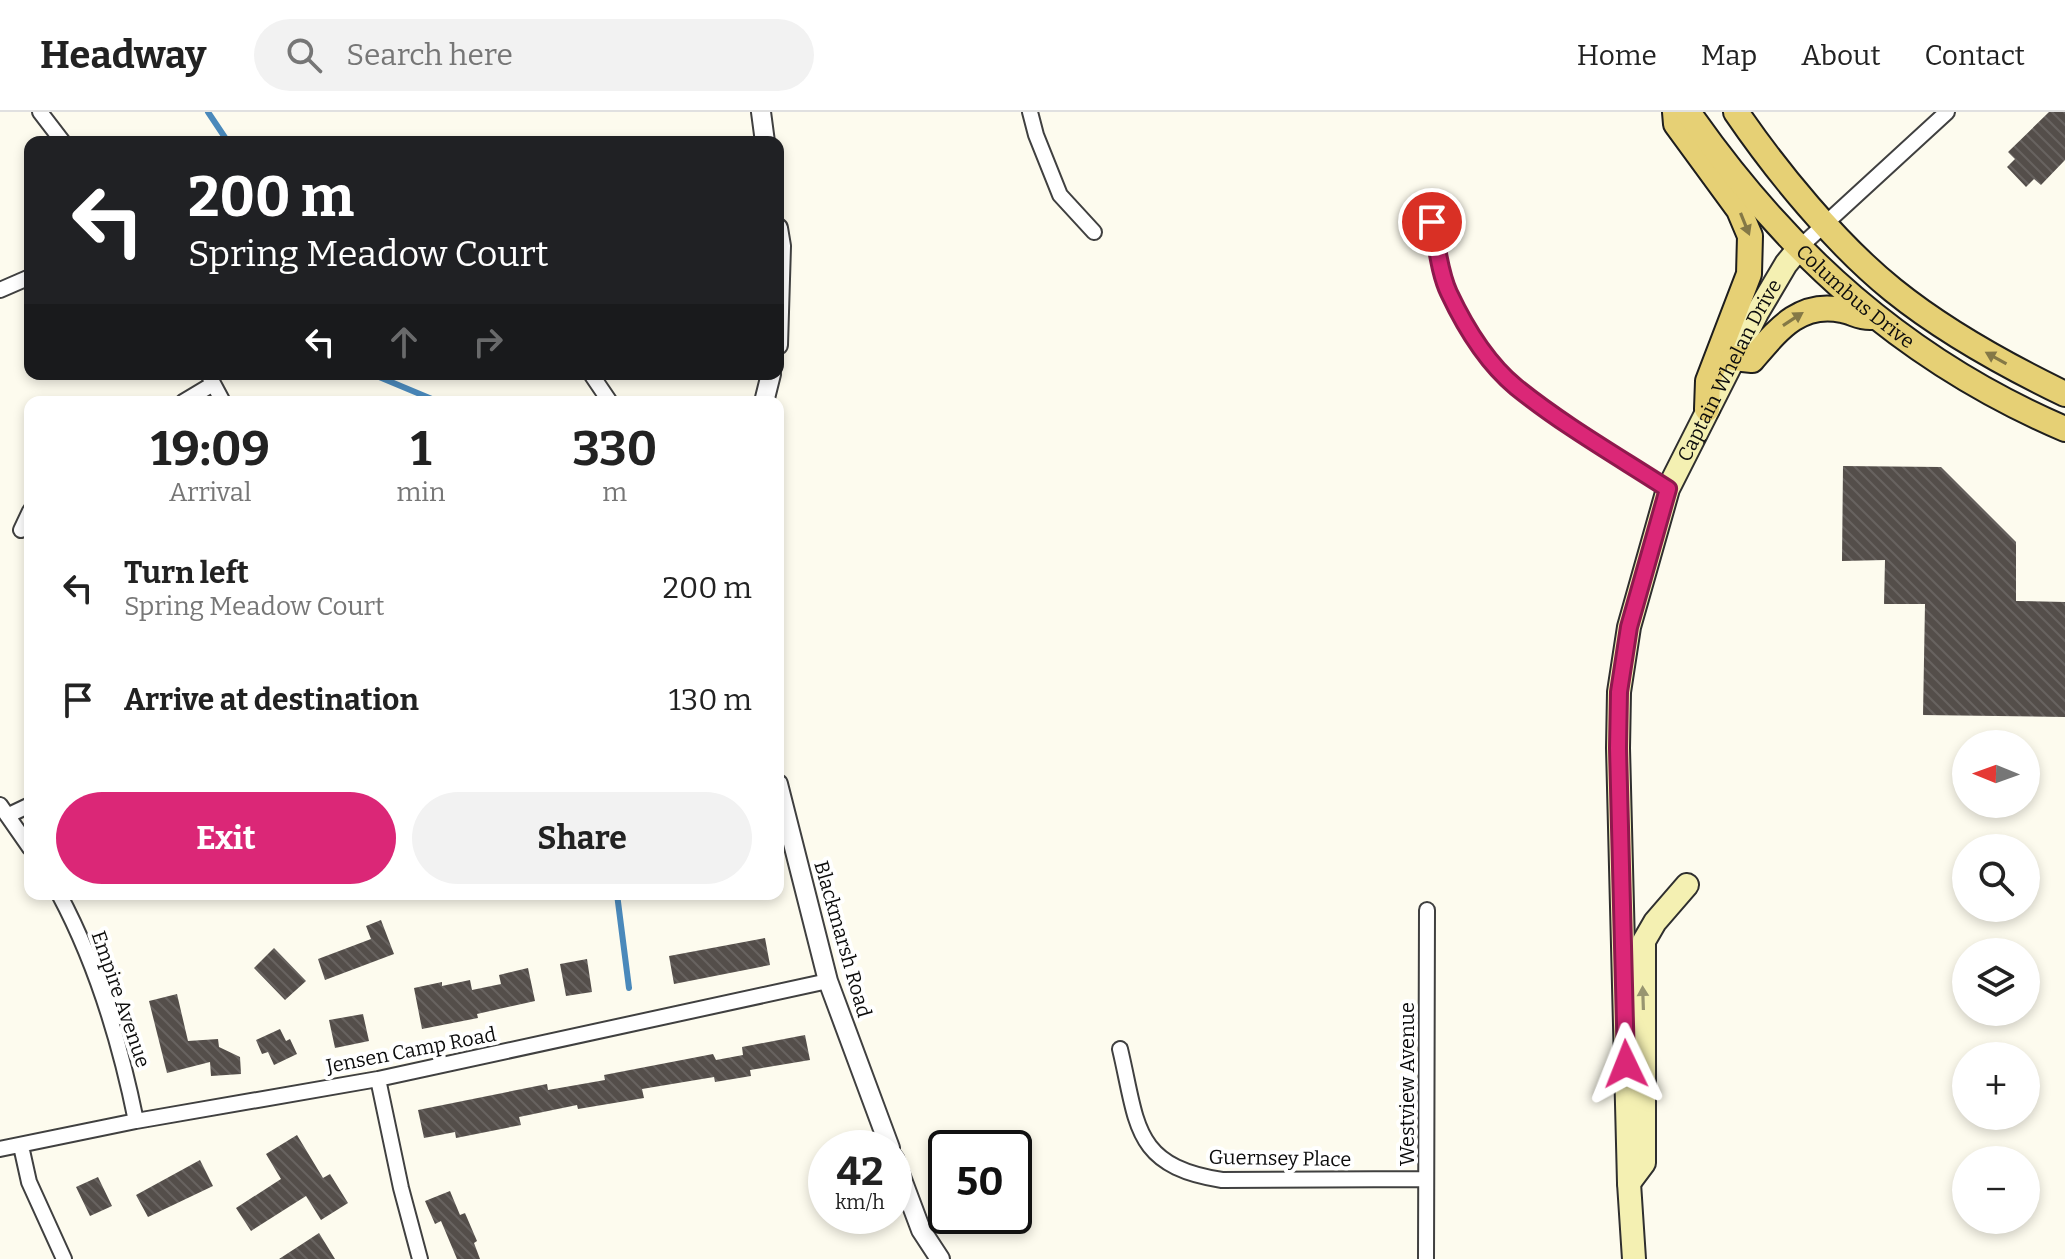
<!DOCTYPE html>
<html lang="en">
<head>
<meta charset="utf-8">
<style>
	body { margin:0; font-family:Bitter,serif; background:#f2f2f2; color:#222; height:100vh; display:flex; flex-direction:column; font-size:30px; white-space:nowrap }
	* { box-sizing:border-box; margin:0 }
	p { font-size:26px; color:#767676 }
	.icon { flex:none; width:44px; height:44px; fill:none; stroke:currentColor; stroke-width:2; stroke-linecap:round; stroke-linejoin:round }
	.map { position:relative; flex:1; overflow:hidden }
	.side { position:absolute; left:24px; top:284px; width:760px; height:504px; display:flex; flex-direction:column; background:#fff; border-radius:16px; box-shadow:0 4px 12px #0003 }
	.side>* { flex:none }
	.top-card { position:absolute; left:24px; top:24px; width:760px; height:244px; border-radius:16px; box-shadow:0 4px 12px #0003; background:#202124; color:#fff; overflow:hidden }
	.needle { width:52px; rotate:271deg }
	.fabs { position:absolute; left:1952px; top:618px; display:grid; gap:16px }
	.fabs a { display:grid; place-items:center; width:88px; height:88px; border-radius:50%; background:#fff; box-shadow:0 4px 12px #0003; font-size:40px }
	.speed { position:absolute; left:808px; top:1018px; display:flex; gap:16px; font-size:40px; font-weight:700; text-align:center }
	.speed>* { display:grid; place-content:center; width:104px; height:104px; border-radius:50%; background:#fff; box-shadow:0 4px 12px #0003; line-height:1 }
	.speed small { font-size:20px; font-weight:400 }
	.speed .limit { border:4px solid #111; border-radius:12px; background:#fff; color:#111 }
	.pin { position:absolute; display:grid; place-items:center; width:68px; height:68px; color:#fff; margin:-34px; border:4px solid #fff; border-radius:50%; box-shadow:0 2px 8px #0007 }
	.me { position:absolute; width:88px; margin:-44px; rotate:358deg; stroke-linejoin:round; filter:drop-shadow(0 0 6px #0008) }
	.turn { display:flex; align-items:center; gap:28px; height:168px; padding:0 32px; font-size:36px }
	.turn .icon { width:104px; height:104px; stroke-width:2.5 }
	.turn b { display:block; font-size:56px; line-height:68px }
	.lanes { display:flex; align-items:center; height:76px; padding:0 32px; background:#0003; justify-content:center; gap:40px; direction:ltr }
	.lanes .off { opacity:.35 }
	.eta { display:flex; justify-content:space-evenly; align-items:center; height:136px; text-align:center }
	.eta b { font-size:48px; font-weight:700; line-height:56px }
	.action { display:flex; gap:16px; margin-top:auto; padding:16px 32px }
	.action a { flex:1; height:92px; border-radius:48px; background:#db2777; color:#fff; font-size:32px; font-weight:700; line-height:92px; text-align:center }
	.action a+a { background:#f2f2f2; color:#222 }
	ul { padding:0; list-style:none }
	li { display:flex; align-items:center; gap:24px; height:112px; padding:0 32px }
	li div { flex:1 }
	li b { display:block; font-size:30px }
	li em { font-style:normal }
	header { display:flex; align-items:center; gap:48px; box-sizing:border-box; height:112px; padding:0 40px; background:#fff; border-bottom:2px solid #e0e0e0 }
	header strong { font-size:38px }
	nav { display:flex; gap:44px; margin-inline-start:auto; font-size:28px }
	.search { width:560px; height:72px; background:#f2f2f2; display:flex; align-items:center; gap:20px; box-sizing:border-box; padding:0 28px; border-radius:44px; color:#767676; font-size:30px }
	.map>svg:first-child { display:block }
</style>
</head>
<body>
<header>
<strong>Headway</strong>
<div class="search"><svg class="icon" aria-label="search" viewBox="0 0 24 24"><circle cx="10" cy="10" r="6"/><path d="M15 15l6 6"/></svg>Search here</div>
<nav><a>Home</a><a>Map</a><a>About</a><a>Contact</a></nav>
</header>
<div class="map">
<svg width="2065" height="1147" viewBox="0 0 2065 1147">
	<defs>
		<pattern id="building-back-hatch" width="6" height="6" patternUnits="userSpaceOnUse" patternTransform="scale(2)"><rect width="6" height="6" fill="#544e4a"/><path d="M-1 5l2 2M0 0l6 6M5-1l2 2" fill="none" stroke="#686360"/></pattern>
	</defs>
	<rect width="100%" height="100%" fill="#fdfbee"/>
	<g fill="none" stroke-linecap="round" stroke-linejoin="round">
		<path stroke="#4a89bb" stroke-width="6" d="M208 0 228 30
			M372 262 439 290
			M617 782 629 876"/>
	</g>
	<path fill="url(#building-back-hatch)" d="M2049 0H2065V48L2041 73 2034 67 2026 75 2007 55 2015 47 2008 40Z
		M1843 354 1941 355 2016 430V489L2065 490V605L1923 603 1925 492H1884L1885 448 1842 449Z
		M381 808 394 842 325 868 318 847 371 827 366 814Z
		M765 826 770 853 674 872 669 844Z
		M274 836 306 869 285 888 254 856Z
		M587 847 592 880 566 884 560 852Z
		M528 856 535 889 477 902 478 906 422 917 414 876 442 870V874L470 868 472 878 501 872 499 863Z
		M177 882 188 929 218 927 219 935 240 945 241 962 211 964 210 950 167 961 149 889Z
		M363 902 369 929 335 936 329 908Z
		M280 917 286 929 290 927 297 942 274 953 268 940 262 942 256 928Z
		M805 923 810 948 750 958 751 964 715 970 714 965 642 977 644 986 578 997 577 993 519 1005 521 1013 456 1026 455 1020 424 1026 418 998 547 972 548 978 605 968 604 963 713 942 716 948 743 943 742 935Z
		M297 1023 323 1066 330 1062 348 1091 321 1108 306 1084 251 1119 236 1096 281 1067 266 1042Z
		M200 1048 213 1074 148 1105 136 1083Z
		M98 1065 112 1094 90 1104 76 1075Z
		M450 1079 460 1103 465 1101 477 1129 474 1131 480 1147H457L441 1109 435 1112 425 1089Z
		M319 1121 335 1147H279Z"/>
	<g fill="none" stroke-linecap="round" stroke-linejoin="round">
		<defs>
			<path id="minor" d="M40 0 63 30
				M1030 0 1036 23 1060 83 1094 120
				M1432 110C1437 132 1439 160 1449 181 1465 215 1487 251 1516 275 1563 313 1617 344 1668 377
				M1800 135 1947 0
				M0 178 30 165
				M208 262 223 290
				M591 262 610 290
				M183 290 213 272
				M21 418 30 399
				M0 693 30 736
				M9 703 30 693
				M59 782C97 853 120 930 136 1009
				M1120 937C1138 1012 1132 1054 1222 1068L1426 1067
				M378 967 401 1076 420 1147
				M21 1034 29 1070 64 1147
				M0 1037 136 1009 378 967 828 869
				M1426 1147 1427 798"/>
			<path id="tertiary" d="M761 0 765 30
				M778 116 781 134 778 233
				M764 290 771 262
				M778 672 828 869 890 1036
				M894 1046 921 1118 940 1147"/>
			<g id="secondary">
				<path d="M1629 1071 1644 1051V829L1655 810 1687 773"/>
				<path id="s1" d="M1634 1147 1629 1071 1618 636 1619 580 1629 515 1668 377 1757 201 1786 152 1800 135"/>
			</g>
			<g id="primary">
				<path d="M1675 0 1676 12 1739 98 1750 124 1749 162 1708 269 1707 297"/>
				<path id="s2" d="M1688 0C1786 141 1906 249 2065 317"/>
				<path d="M1736 0C1777 60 1836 132 1893 178 1945 220 2005 253 2065 282"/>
				<path d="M1733 246 1752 248C1777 219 1799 189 1842 198 1853 200 1860 206 1872 205"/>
			</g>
		</defs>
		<use href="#minor" stroke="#404040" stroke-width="18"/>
		<use href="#tertiary" stroke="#404040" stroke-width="22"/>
		<use href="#secondary" stroke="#2f2f2f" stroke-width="26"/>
		<use href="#primary" stroke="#1e1e1e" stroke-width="28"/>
		<use href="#minor" stroke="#fff" stroke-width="14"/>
		<use href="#tertiary" stroke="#fff" stroke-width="18"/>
		<use href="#secondary" stroke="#f4f0b2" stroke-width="22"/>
		<use href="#primary" stroke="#e6d075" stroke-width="24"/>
	</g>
	<defs><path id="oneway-solid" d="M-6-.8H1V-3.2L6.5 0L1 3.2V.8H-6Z" transform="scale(2)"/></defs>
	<g fill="#847846">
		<use href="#oneway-solid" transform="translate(1745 112) rotate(68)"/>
		<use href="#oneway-solid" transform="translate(1793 207) rotate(-33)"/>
		<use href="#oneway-solid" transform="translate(1996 246) rotate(-151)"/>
	</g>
	<use fill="#989570" href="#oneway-solid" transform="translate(1643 886) rotate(-92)"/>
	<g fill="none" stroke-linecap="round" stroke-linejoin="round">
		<defs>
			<path id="route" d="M1432 110C1437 132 1439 160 1449 181 1465 215 1487 251 1516 275 1563 313 1617 344 1668 377L1629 515 1619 580 1618 636 1626 952"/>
		</defs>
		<use href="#route" stroke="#8e194d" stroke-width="20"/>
		<use href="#route" stroke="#db2777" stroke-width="14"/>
	</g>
	<g text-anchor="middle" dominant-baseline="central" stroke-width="8" stroke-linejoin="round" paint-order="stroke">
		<g font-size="20" fill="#0d0d0d" stroke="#fff">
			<text stroke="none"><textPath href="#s2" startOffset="250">Columbus Drive</textPath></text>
			<text stroke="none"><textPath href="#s1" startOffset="910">Captain Whelan Drive</textPath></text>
			<text transform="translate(843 827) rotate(74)">Blackmarsh Road</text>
			<text transform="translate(121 887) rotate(71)">Empire Avenue</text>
			<text transform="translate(411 938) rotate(-11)">Jensen Camp Road</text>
			<text transform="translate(1407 972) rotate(-90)">Westview Avenue</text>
			<text transform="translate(1280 1046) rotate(1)">Guernsey Place</text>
		</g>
	</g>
</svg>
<div class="fabs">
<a><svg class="needle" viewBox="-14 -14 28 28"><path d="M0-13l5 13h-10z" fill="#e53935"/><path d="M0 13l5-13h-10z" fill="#767676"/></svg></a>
<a><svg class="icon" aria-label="search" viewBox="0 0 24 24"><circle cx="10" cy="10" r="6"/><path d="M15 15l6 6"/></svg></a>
<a><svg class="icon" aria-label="layers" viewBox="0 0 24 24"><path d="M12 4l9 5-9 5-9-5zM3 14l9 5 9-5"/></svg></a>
<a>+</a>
<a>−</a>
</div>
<div class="speed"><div>42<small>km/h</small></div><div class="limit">50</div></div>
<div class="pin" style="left:1432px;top:110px;background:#d93025"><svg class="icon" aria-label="arrive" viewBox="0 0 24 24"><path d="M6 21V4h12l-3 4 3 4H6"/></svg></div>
<svg class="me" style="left:1626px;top:952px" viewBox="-20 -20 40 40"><path d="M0-17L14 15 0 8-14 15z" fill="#db2777" stroke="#fff" stroke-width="4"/></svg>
<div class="top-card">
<div class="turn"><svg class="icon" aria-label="left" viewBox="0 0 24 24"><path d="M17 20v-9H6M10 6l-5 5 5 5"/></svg><div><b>200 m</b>Spring Meadow Court</div></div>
<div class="lanes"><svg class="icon" aria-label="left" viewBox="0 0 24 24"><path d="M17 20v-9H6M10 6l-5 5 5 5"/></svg><svg class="icon off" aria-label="ahead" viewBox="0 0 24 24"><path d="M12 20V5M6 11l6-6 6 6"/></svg><svg class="icon off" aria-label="right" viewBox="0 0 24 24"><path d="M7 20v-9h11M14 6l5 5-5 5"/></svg></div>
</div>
<section class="side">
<div class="eta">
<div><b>19:09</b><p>Arrival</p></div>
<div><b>1</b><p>min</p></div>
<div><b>330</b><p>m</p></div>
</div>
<ul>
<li><svg class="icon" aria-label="left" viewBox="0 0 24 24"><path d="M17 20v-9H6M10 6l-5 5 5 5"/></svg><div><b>Turn left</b><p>Spring Meadow Court</p></div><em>200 m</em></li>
<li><svg class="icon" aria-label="arrive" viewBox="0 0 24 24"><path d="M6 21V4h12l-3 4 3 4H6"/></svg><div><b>Arrive at destination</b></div><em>130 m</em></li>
</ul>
<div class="action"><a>Exit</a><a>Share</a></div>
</section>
</div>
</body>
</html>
